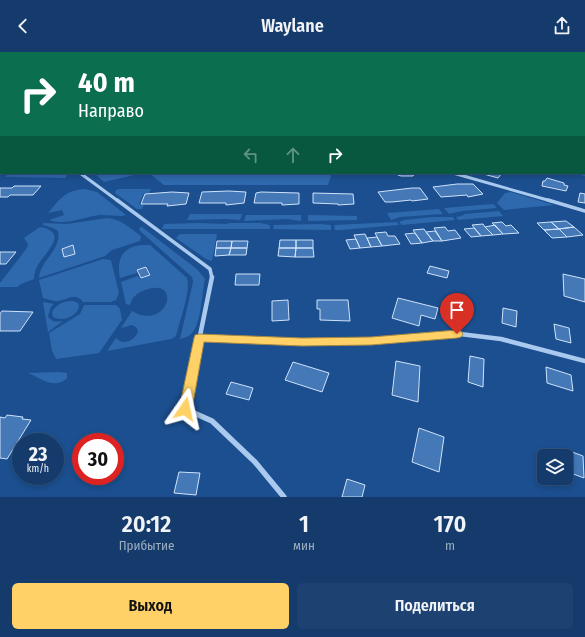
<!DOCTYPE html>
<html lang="ru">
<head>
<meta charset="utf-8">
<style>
	body { margin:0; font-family:"Fira Sans Condensed",sans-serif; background:#1d4271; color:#f1f3f6; height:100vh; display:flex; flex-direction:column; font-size:15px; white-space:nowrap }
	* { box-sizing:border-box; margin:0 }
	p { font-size:13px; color:#9dadc1 }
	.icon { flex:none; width:22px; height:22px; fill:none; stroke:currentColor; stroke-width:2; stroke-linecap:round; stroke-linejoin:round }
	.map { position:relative; height:445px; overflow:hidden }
	.drawer { display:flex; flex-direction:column; background:#143b6b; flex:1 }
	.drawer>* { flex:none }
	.guide { position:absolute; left:0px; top:0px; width:585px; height:122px; box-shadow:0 2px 6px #0003,0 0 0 1px #33557e; background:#0b6e4f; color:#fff; overflow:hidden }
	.buttons { position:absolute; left:537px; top:397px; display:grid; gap:8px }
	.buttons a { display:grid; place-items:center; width:36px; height:36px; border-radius:6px; background:#143b6b; box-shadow:0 2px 6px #0003,0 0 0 1px #33557e; font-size:20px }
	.speed { position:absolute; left:12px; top:381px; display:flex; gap:8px; font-size:20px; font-weight:700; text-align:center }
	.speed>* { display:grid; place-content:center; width:52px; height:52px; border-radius:50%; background:#143b6b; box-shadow:0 2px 6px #0003,0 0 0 1px #33557e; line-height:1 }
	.speed small { font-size:10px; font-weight:400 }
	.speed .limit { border:6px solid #d22; background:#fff; color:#111 }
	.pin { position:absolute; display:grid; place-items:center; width:34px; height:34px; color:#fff; margin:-41px -17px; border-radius:50% 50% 50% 0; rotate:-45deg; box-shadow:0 0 4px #0007 }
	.pin .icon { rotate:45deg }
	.me { position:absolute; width:44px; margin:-22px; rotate:11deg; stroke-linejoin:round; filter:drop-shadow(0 0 3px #0008) }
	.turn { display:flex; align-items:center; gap:14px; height:84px; padding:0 12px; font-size:18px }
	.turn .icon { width:52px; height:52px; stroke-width:2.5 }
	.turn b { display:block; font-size:28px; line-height:34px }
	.lanes { display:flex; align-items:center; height:38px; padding:0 12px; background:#0003; justify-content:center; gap:20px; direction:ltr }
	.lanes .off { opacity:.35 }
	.eta { display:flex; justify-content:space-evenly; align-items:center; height:68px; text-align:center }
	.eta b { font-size:24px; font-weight:600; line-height:28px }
	.action { display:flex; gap:8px; margin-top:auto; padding:8px 12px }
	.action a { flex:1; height:46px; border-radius:6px; background:#ffd166; color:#111; font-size:16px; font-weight:600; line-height:46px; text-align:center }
	.action a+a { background:#1d4271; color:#f1f3f6 }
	header { display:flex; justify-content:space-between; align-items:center; height:52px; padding:0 12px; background:#143b6b; font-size:18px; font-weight:600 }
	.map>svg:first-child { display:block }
</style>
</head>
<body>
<header><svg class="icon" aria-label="back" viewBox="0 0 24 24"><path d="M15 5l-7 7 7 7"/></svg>Waylane<svg class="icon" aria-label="share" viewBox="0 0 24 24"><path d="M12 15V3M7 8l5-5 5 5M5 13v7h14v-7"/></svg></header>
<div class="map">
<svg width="585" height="445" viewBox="0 0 585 445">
	<rect width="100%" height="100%" fill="#1b4f8f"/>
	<path fill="#2e69ad" d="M87 0H585V124L573 121H584V1H84Z
		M9 121H68V122L65 126 5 125Z
		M94 121H143L104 130Z
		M149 121H332L328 133H164Z
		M85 137 97 140 126 163 122 164C115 164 108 163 100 163 82 165 67 174 49 168L64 163 62 158 48 161C60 147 65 138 85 137Z
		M120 137H151L149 141H144L139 152 144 153 142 157H137L115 141 116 138Z
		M511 140 554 153 504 158 497 151 505 141Z
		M493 152 497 156 462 159 449 162 444 156Z
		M439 157 443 162 400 165 391 168 387 161Z
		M499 159 503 164 458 168 456 165 461 164 465 162Z
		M190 162H242L240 168 225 167 187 168Z
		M246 163H301V169L287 167 244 169Z
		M308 163 357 164V168L308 169Z
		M433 165H453L455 168 402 173 399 170 404 168Z
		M107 166C121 167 130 176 141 184L140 189 112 198 105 204 39 226C40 208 62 198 58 179L53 176 43 173V171L67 172Z
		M397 170 399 173 341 178H335L334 173Z
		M198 171 226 172 230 171H260L270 173V177H162L164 172Z
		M320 172 331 173V178L273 177 274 173Z
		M40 175C68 180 48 198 40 210 36 215 34 221 34 227L21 232 17 235H0V231L27 196 28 192 24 186Z
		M142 175 198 218 205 227C202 240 201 274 191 282 188 285 184 286 180 287L193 230 192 225 140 179 139 176Z
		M180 182H217L212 209 206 207 176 186Z
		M142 193H150L187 226C191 239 180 268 177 281L175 285 171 287 107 299 116 286C123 294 134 289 138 280L137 276 132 273 121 276 132 259C168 280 183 224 145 238 137 241 132 245 130 253L126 252 121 230 138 224 140 227 151 223 147 214 136 218 137 221 120 226C116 208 122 195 142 193Z
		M103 207 111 208 119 241 116 248 111 250H83C76 240 68 247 59 249 55 250 48 247 43 246L39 228Z
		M73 249 78 251 79 254C77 265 63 270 53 265L52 260C56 252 64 249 73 249Z
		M43 250 54 252 51 255 48 264C51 270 56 270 63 269L48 280Z
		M84 253H116L120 257 122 268 99 301 56 307 52 299 49 281 80 262Z
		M59 320 67 321V326C55 338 42 327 28 321Z"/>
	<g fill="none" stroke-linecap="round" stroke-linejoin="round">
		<path stroke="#9cc4f0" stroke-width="1.5" d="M549 0 551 1"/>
	</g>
	<path fill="#4478b7" stroke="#cfe3fa" d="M393 121H415L413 124H401Z
		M480 121H502L498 126Z
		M547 126 564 131V133L568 134 566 139 542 134 543 129H545Z
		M457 132H473L483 142 468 145 467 143 441 145 433 135Z
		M14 134H41L33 143H10L8 145H0V136H12Z
		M412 136H420L428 147 412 149 411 148 392 150H385L378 140Z
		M229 139 246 140 244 151 226 153V151H199L202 140Z
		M172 140 189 141 186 152 167 154 168 152H141L145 142Z
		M261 140 299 141V152L282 153V151H254L256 141Z
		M313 141 353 142 354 152 338 153V152L313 151Z
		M580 141 585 142V151L578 150Z
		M566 169 574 175 559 177 551 170Z
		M502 170 506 174 511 173 519 181 503 182 492 171Z
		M551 170 559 177 544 178 537 171Z
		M483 172 485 175 493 183 481 184 472 173Z
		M495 173 503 182 493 183 485 175Z
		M445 175 448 179 455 178 461 186 442 189 434 176Z
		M574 175 583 183 567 185 559 177Z
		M474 176 481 184 471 185 464 177Z
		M424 177 426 180 433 189 422 191 413 178Z
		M559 177 567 185 552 186 544 178Z
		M435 179 442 189H433L426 180Z
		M386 180 388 184H395L400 192 382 194 375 181Z
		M415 181 422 191 411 192 405 182Z
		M365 182 371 195 360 196 354 183Z
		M377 185 382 194 371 195 367 186Z
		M356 187 360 196 350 197 346 188Z
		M280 188H296V196H279Z
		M296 188H313V196H296Z
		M217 189H232L231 196H216Z
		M232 189H248L247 196H231Z
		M73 193 75 202 64 205 62 197Z
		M216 196H231L229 203 215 204Z
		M231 196H247L246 203H229Z
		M279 196H296L295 205 278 204Z
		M296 196H313L314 205H295Z
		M0 200H16L6 212H0Z
		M430 214 449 219 447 226 427 221Z
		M146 215 150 223 141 226 137 218Z
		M236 222H260L259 233H235Z
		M563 222 585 227V250L564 244Z
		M398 246 438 256 435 267 421 263 419 274 392 266Z
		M288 248 289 268 272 269V249Z
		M317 248H348L350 269 320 268V257H317Z
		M503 256 517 259 516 275 502 271Z
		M2 259 33 260 20 279H0V262Z
		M554 272 569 276 571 291 556 287Z
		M470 304 484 307 483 335 468 330Z
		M396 309 420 314 418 350 392 343Z
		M293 310 329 321 322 340 285 328Z
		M546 315 571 323 573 339 547 331Z
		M231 330 253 336 249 348 226 342Z
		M7 363 23 365 22 367 31 368 7 407 0 406V365L5 366Z
		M419 376 444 385 439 420 412 410Z
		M567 398 583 404 584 426 568 420Z
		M179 420 200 421 196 443 174 441Z
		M347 427 365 433 362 445H342Z"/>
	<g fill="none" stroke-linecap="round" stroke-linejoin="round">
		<path stroke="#a9c9ee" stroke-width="3" d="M80 121 118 149
			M453 121 551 149"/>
		<path stroke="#a9c9ee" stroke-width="3.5" d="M117 148 210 217 212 226
			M548 148 585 159"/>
		<path stroke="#a9c9ee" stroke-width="4.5" d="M199 286 348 290 460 282 501 287 585 309
			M192 323 212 225"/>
		<path stroke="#a9c9ee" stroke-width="5.5" d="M192 322 185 357 212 369 255 410 284 445"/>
		<path stroke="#f0f6ff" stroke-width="10" d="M55 1 59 0
			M0 15 1 14"/>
	</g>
	<path fill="#ffd166" stroke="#a68842" d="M457 278 461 279 463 282 461 285 457 286 371 293 302 294 204 290 192 357 190 361 185 362 181 361 179 357 194 286 195 283 199 282 302 286 371 285Z"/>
</svg>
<div class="buttons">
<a><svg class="icon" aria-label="layers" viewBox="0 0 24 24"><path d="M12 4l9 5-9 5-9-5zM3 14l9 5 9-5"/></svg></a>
</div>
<div class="speed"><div>23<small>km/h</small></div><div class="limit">30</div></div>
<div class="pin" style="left:457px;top:282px;background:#d93025"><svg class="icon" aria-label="arrive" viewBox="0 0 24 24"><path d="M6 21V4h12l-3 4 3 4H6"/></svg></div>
<svg class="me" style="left:185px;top:357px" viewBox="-20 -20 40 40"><path d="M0-17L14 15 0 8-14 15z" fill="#ffd166" stroke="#fff" stroke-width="4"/></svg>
<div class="guide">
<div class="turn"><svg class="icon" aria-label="right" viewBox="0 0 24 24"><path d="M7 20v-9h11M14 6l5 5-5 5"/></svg><div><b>40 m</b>Направо</div></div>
<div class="lanes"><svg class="icon off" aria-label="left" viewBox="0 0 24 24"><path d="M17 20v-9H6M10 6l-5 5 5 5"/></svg><svg class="icon off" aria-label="ahead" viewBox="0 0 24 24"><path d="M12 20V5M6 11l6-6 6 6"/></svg><svg class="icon" aria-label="right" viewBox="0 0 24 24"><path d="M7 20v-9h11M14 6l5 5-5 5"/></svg></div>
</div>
</div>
<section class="drawer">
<div class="eta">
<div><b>20:12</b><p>Прибытие</p></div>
<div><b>1</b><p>мин</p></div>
<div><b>170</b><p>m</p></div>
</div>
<div class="action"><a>Выход</a><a>Поделиться</a></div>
</section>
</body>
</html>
